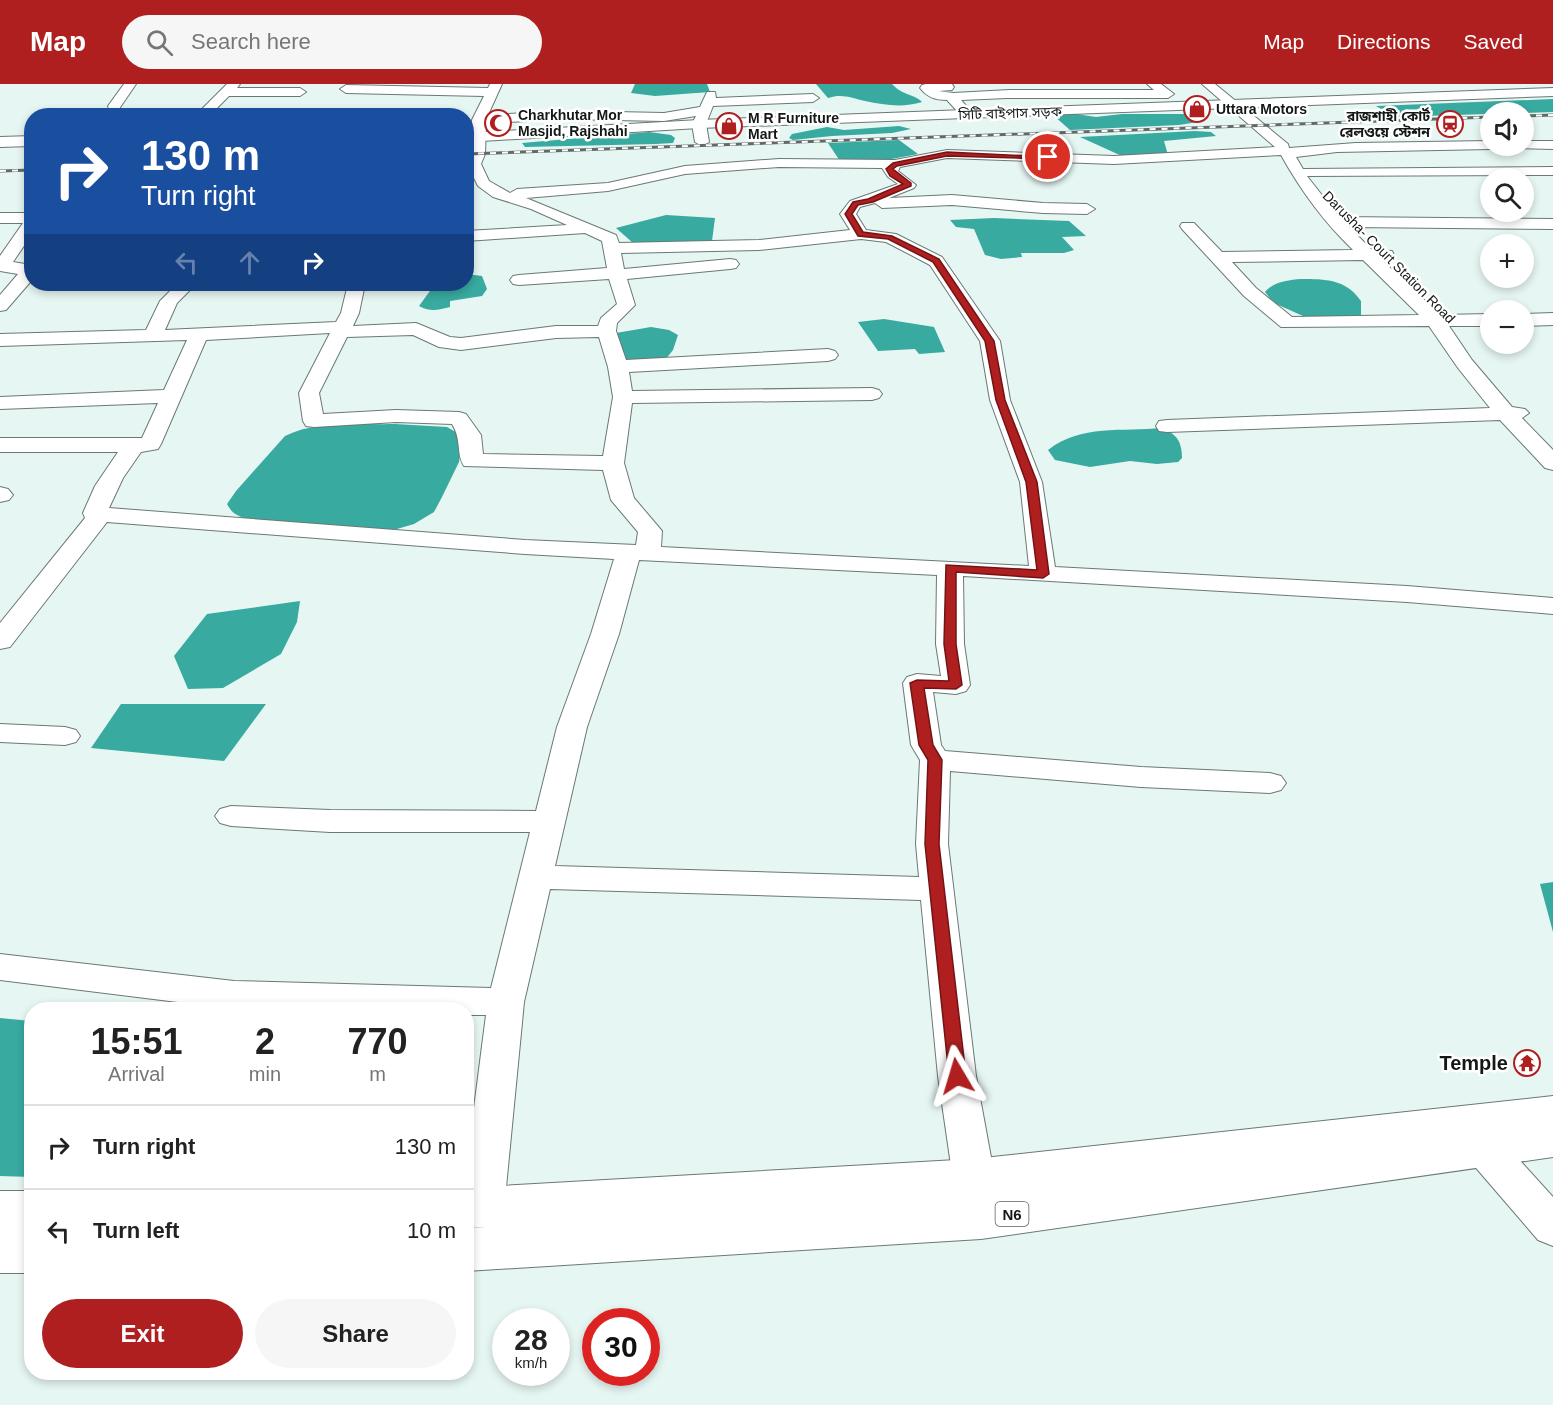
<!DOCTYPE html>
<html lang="en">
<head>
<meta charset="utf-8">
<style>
	body { margin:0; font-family:Arial,"Noto Sans Bengali",sans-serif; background:#f6f6f6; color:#222; height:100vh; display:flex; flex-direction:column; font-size:22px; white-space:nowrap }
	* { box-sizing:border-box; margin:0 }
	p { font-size:20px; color:#767676 }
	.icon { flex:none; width:33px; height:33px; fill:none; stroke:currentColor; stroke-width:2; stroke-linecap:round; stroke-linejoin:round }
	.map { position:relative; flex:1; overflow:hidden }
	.side { position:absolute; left:24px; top:918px; width:450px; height:378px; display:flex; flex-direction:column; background:#fff; border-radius:24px; box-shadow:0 3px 9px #0003 }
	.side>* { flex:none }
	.banner { position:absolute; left:24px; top:24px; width:450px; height:183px; border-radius:24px; box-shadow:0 3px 9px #0003; background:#1a4fa0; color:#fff; overflow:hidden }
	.tools { position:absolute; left:1480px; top:18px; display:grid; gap:12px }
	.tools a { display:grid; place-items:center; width:54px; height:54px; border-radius:50%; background:#fff; box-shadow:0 3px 9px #0003; font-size:30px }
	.speed { position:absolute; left:492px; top:1224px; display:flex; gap:12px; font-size:30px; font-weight:700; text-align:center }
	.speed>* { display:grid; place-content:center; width:78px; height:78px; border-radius:50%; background:#fff; box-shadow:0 3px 9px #0003; line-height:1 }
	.speed small { font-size:15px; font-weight:400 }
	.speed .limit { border:9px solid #d22; background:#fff; color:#111 }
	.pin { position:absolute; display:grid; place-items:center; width:51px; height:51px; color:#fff; margin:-26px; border:3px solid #fff; border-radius:50%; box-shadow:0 2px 6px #0007 }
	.me { position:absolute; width:66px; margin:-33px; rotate:353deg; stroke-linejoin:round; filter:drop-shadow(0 0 4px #0008) }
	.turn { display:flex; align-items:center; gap:21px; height:126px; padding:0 18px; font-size:27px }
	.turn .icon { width:78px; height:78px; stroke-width:2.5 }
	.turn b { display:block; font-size:42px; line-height:51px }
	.lanes { display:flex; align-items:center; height:57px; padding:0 18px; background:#0003; justify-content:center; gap:30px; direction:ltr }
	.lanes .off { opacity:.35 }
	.eta { display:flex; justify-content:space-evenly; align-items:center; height:102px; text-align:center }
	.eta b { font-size:36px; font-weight:700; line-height:42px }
	.primary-button { display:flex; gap:12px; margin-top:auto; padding:12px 18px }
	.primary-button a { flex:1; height:69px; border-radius:36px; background:#b01f20; color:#fff; font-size:24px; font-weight:700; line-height:69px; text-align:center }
	.primary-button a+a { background:#f6f6f6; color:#222 }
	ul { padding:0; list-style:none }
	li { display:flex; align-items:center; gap:18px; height:84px; padding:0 18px; border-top:2px solid #e0e0e0 }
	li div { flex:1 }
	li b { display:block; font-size:22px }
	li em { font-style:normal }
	header { display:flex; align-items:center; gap:36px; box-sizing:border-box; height:84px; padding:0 30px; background:#b01f20; color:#fff }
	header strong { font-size:28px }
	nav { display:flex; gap:33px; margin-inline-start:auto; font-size:21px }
	.search { width:420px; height:54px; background:#f6f6f6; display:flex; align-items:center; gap:15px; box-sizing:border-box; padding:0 21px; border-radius:33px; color:#767676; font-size:22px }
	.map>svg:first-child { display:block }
</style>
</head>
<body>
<header>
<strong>Map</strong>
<div class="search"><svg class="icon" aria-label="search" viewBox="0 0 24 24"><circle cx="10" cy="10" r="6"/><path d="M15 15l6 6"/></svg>Search here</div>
<nav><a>Map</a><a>Directions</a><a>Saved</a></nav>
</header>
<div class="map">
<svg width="1553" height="1321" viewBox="0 0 1553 1321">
	<rect width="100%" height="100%" fill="#e6f6f3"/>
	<path fill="#38aaa0" d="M635 0H707L710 8 655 12 631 9Z
		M816 0H892C903 12 915 10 922 18 903 24 884 21 865 17 852 14 842 9 828 14Z
		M1553 15V28L1394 33 1376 22Z
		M1076 30 1096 33 1122 30H1195L1203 33 1204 37 1179 41 1070 46 1053 31Z
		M899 42 911 45 892 49 832 52 793 56 789 54 792 50 827 43 844 46Z
		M1195 47 1211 48 1216 52 1164 57 1168 71 1124 73 1080 53Z
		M649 48 671 51 675 54 673 59 656 60 525 63 522 59Z
		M899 56 918 70 876 78 842 80 828 59Z
		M666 131 715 134 712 157 633 159 616 144Z
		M994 134 1069 137 1086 152 1062 153 1074 166 1064 169H1021L1022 173 1001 175 985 171 974 145 956 143 950 136Z
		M467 190 482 192 487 205 482 212 450 217V223C439 226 429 228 419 222L435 200H466Z
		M1301 195C1325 195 1346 195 1361 217V235L1320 237 1303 232 1274 219 1265 208C1273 198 1288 196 1301 195Z
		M884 235 934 243 945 268 919 270 915 265 878 267 858 238Z
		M651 243 669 246 678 251 673 266 665 276 625 278 616 249Z
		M395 340 447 343 459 350 461 365 459 378 442 413 434 428 414 440 390 447 248 435C238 432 232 430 227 420L236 407 285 352C317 336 360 341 395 340Z
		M1162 344C1177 350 1182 358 1182 374L1178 378 1157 380 1130 377 1090 383 1055 376 1048 366C1081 340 1122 348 1162 344Z
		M300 517 297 538 281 570 223 604 188 605 174 572 207 530Z
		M121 620H266L224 677 91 664Z
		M1553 798V848L1540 800Z
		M0 934 31 937V1093L0 1092Z"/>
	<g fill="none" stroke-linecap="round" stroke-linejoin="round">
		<defs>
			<path id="minor" d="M124 0H136L119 25H109L108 22Z
				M227 0H240L237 4H300L306 8 300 12H229L209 32H195Z
				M490 0H502L488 31 565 27 664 29 700 23 707 8H715L716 14 813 10 819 14 813 18 713 22 706 40 709 58 702 62 695 58 692 40 696 32 664 37 565 35 486 39 485 70 481 80 489 97 510 109 517 105 608 99 685 82 779 75 895 76 947 66 1114 72 1275 63 1202 0H1215L1288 60 1289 64 1356 59 1491 57V62H1498L1491 65 1337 68 1296 73 1303 85 1553 83V91L1307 92 1339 133 1553 135V145L1349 143 1372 166 1392 167 1394 171 1392 175 1382 176 1440 231 1491 230V242H1449L1472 276 1512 323 1525 325 1529 329 1522 334 1553 366V386L1545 384 1500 336 1167 348 1159 347 1156 342 1159 337 1167 336 1490 324 1458 284 1429 242 1281 243 1244 212 1182 145 1180 142 1182 139H1194L1222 168 1353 166C1324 138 1301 107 1281 71L1114 80 947 74 900 83 898 87 916 101 914 104 889 114 952 111 1043 119 1087 120 1095 125 1087 130 1043 129 952 121 882 124 875 119 860 123 856 130 866 146 896 150 942 173 1000 257 1010 316 1042 398 1055 483 1407 502 1553 514V530L1407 518 963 492 964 560 970 601 966 607 956 610 933 608 941 661 945 667 1141 683 1270 689 1281 692 1286 699 1281 706 1270 709 1141 703 950 687 948 760 976 992 995 1095 989 1108 974 1113 959 1108 953 1095 938 992 921 816 550 805 524 918 504 1124 498 1137 483 1143 468 1137 466 1134V1086L486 931H466V926L234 925 0 896V870L234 897 491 904 530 748H330L231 742 220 739 215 732 220 725 231 722 330 726 536 727 557 643 591 550 614 475 525 470 107 438 10 563 0 565V539L85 434 83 429 95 402 118 368H0V354H142L158 319 0 325V313L164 306 187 256 0 262V250L146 246 160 217 177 200H196L177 219 165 246 336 238 341 229 348 200H365L359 229 353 242 416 239 450 253 461 254 556 242H598L601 234 617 220 609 195 519 201 513 200 510 196 513 192 519 191 607 184 602 157 585 149 466 157V147L567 141 531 125 493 113 478 102 467 80 471 70 472 36 484 12 346 9 340 5 346 1 488 4ZM779 83 882 84 888 93 898 100 850 117 840 130 850 146 759 156 619 159 616 151 526 114 608 107 685 90ZM861 155 886 158 930 181 980 257 990 316 1020 398 1029 482 661 463 662 447 634 414 624 379 632 319 872 316 879 314 882 310 879 306 872 304 632 307 629 288 828 277 835 275 838 271 835 267 828 265 626 276 616 247 617 239 635 221 627 195 730 185 736 184 739 180 736 176 730 175 624 185 621 169 759 166ZM1363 176 1419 231 1292 233 1256 204 1232 178ZM330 249 299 309 303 337 306 342 314 343 396 338 452 340C462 356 456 370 464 382L603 386 611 416 638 448 636 461 525 456 109 424 123 394 141 368 158 365 161 360 206 256ZM413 251 439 263 461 266 556 254 599 253 608 283 613 313 603 372 483 370 481 351 466 330 459 328 396 326 323 330 319 309 347 253ZM639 476 937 491 936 560 941 592 917 590 907 593 903 599 911 661 920 676 916 760 919 793 555 782 587 643 619 550Z
				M926 0H952L954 3 952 6 939 7 953 9 1010 6H1154L1147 0H1161L1174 10 1168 14H1007L961 16 969 25 963 29 958 28 947 16C935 16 927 13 920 4L922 1Z
				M1524 57H1553V65L1519 64 1517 62H1524Z
				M0 129H32V150L13 178 31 181 32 196 6 226 0 227V211L18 190 0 187V172L23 139H0Z
				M1553 229V241L1524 242V230Z
				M0 403 8 405 13 411 9 416 0 418Z
				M0 640 65 643 76 646 80 652 76 658 65 661 0 658Z
				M1472 1034 1486 1039 1553 1113V1162L1538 1156 1458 1063 1452 1051 1458 1039Z"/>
			<path id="major" d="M1553 4V12L699 44 466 58V49L699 36Z
				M32 52V62L0 63V53Z"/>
			<path id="highway" d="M1553 1012V1073L981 1155 466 1187V1144L543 1140 466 1144V1104L974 1075Z
				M0 1107H32V1189H0Z"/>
		</defs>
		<use href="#minor" stroke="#6a7876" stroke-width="2"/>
		<use href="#major" stroke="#6a7876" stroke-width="2"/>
		<use href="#highway" stroke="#6a7876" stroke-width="2"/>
		<use href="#minor" fill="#fff" fill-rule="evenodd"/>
		<use href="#major" fill="#fff" fill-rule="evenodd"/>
		<use href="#highway" fill="#fff" fill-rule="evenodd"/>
		<defs>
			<path id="rail" d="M1524 32 1553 31
				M466 70 1491 33
				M0 87 32 86"/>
		</defs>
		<use href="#rail" stroke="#616a68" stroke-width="3"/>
		<use href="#rail" stroke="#fff" stroke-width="2" stroke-dasharray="6" stroke-linecap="butt"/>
	</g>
	<path fill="#b01f20" stroke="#721415" stroke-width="1.5" d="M947 68 1051 73 1048 75 947 72 897 82 893 85 911 99V102L873 118 858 121 852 130 863 148 892 152 939 175 994 257 1005 316 1037 398 1049 490 1043 494 956 488V560L962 601 956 605 924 604 933 661 942 676 939 760 966 992 964 997 957 999 951 997 949 992 925 760 928 676 919 661 910 599 917 596 949 597 944 560 946 481 1037 486 1026 398 996 316 985 257 933 178 888 155 858 152 845 130 853 118 868 115 903 100 890 92 886 85 893 79Z"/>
	<defs>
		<symbol id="shop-ring" viewBox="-11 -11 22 22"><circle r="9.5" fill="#fff" stroke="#b01f20" stroke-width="1.5"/><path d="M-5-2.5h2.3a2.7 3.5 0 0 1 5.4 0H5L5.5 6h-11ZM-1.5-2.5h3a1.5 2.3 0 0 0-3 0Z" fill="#b01f20"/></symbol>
		<symbol id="mosque-ring" viewBox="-11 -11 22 22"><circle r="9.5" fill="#fff" stroke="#b01f20" stroke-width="1.5"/><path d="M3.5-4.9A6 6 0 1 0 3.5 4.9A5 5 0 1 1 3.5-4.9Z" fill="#b01f20"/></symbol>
		<symbol id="station-ring" viewBox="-11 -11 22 22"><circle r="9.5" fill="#fff" stroke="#b01f20" stroke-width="1.5"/><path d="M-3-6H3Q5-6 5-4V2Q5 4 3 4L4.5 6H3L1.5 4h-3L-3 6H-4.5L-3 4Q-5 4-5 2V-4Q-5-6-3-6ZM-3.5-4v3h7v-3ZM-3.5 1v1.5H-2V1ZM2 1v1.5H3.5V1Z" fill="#b01f20"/></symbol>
		<symbol id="temple-ring" viewBox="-11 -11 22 22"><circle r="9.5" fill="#fff" stroke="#b01f20" stroke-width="1.5"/><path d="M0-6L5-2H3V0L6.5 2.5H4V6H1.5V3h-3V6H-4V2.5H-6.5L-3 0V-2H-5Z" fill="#b01f20"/></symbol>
	</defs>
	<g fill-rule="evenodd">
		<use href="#shop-ring" x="1182" y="10" width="30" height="30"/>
		<use href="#mosque-ring" x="483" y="24" width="30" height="30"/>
		<use href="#station-ring" x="1435" y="25" width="30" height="30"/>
		<use href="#shop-ring" x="714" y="27" width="30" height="30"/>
		<use href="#temple-ring" x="1512" y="964" width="30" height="30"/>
	</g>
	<g text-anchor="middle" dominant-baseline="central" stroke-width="5" stroke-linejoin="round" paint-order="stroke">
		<g font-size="14" font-weight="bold" fill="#131817" stroke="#fff" text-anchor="start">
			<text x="1216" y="25">Uttara Motors</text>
			<text x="518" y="31">Charkhutar Mor<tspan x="518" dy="16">Masjid, Rajshahi</tspan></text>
			<text x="1430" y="32" text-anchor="end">রাজশাহী কোর্ট<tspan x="1430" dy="16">রেলওয়ে স্টেশন</tspan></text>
			<text x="748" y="34">M R Furniture<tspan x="748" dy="16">Mart</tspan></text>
		</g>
		<g font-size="14" fill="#131817" stroke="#fff">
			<text transform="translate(1010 29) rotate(-2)">সিটি বাইপাস সড়ক</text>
			<text transform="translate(1389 173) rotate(45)">Darusha- Court Station Road</text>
		</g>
		<rect fill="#fff" stroke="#5a5d5d" stroke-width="1.5" x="995.5" y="1118" width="33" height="24" rx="4.5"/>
		<g font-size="15" font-weight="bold" fill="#131817">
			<text x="1012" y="1130">N6</text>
		</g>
		<g font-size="20" font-weight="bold" fill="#131817" stroke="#fff" text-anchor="end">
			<text x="1508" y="979">Temple</text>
		</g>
	</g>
</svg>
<div class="tools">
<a><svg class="icon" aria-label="sound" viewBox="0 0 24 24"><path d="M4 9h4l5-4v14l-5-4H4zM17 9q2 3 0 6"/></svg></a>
<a><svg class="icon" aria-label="search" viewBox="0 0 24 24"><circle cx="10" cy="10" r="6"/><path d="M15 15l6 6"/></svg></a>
<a>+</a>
<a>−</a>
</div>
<div class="speed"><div>28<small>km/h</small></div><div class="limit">30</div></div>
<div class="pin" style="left:1048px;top:73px;background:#d93025"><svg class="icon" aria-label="arrive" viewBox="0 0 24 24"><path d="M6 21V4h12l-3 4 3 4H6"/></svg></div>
<svg class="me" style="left:957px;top:992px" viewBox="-20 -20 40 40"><path d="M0-17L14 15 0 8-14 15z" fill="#b01f20" stroke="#fff" stroke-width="4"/></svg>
<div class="banner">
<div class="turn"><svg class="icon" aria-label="right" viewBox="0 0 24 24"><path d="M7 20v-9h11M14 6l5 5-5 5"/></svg><div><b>130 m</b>Turn right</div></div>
<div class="lanes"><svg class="icon off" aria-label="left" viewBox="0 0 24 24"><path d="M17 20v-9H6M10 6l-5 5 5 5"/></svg><svg class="icon off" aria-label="ahead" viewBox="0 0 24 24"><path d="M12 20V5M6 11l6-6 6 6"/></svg><svg class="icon" aria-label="right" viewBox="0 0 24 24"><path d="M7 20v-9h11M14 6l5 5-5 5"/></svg></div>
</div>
<section class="side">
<div class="eta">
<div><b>15:51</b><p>Arrival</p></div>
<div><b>2</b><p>min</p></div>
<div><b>770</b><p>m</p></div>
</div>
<ul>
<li><svg class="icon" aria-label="right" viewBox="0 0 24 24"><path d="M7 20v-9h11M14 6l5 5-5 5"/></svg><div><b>Turn right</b></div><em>130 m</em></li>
<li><svg class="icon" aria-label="left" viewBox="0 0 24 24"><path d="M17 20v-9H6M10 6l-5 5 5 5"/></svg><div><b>Turn left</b></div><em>10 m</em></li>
</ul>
<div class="primary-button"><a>Exit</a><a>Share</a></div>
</section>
</div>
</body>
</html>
